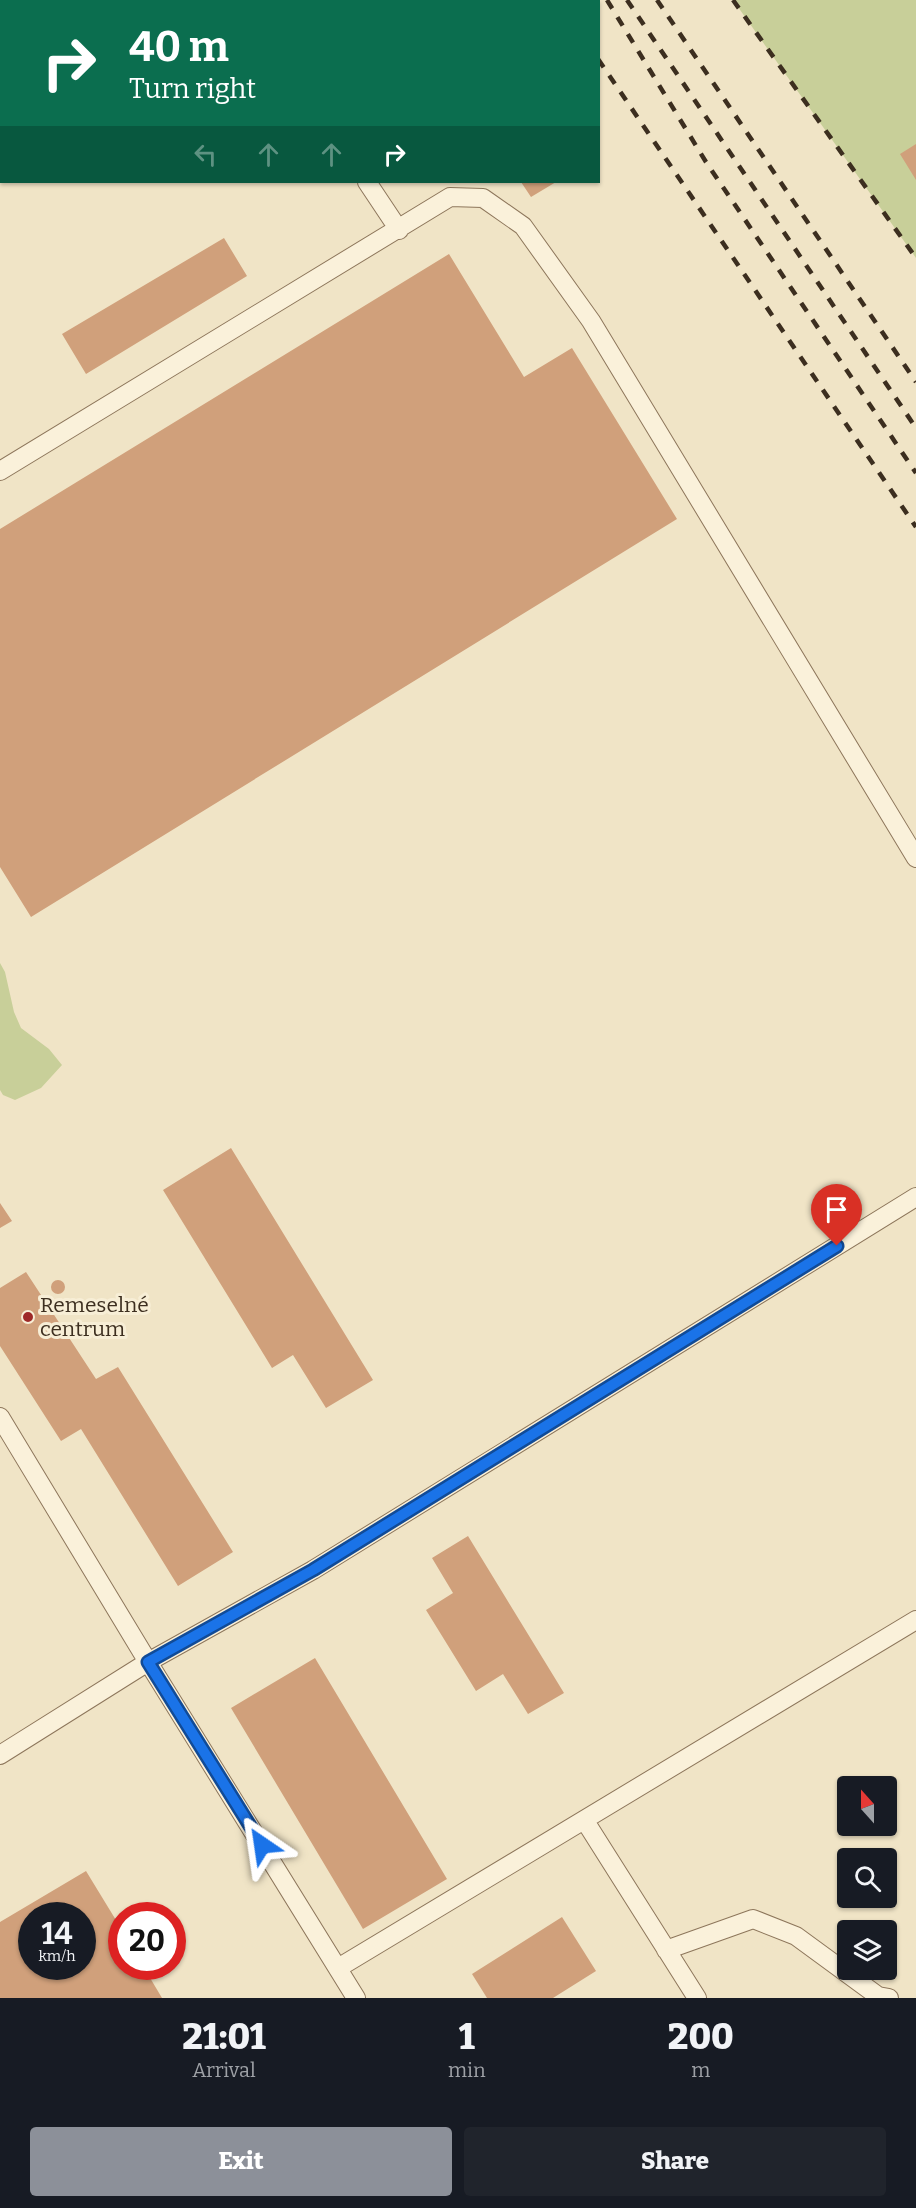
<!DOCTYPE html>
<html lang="en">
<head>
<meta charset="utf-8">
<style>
	body { margin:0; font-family:Bitter,serif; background:#20242c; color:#f1f3f6; height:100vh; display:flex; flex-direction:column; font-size:22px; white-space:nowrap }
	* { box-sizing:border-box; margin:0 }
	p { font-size:20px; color:#9ea1a6 }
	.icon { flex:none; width:33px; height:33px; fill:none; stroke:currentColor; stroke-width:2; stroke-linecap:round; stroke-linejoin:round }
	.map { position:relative; height:1998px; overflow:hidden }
	.sheet { display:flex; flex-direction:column; background:#171b24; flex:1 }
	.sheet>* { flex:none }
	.top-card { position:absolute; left:0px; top:0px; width:600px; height:183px; box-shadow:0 2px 4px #0004; background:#0b6e4f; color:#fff; overflow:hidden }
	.needle { width:39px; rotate:339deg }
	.controls { position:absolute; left:837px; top:1776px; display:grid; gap:12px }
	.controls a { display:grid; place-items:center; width:60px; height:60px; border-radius:6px; background:#171b24; box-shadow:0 2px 4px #0004; font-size:30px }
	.speed { position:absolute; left:18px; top:1902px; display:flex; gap:12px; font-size:30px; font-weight:700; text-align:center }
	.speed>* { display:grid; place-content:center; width:78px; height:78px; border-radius:50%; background:#171b24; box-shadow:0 2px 4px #0004; line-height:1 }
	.speed small { font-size:15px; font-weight:400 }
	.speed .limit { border:9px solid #d22; background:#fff; color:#111 }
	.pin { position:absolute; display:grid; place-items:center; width:51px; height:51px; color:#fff; margin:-62px -26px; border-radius:50% 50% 50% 0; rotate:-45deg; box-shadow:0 0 6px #0007 }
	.pin .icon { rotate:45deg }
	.me { position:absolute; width:66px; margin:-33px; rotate:328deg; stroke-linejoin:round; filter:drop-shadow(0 0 4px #0008) }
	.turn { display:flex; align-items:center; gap:21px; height:126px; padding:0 30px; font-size:27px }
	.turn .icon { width:78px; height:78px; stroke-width:2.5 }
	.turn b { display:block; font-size:42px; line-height:51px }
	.lanes { display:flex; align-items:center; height:57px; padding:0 30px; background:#0003; justify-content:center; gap:30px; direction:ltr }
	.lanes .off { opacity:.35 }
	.eta { display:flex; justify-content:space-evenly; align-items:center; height:102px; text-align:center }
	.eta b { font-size:36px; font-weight:800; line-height:42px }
	.button { display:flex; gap:12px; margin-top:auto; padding:12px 30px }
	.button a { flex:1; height:69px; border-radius:6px; background:#8c9099; color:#fff; font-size:24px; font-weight:800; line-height:69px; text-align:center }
	.button a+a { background:#20242c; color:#f1f3f6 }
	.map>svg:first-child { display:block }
</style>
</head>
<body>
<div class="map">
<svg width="916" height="1998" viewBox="0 0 916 1998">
	<rect width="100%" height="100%" fill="#f0e4c6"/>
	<path fill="#c8cf99" d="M733 0H916V258Z
		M0 963 5 972 14 1012 21 1028 49 1049 62 1065 41 1088 15 1100 3 1095 0 1090Z"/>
	<path fill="#d0a07b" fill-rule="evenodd" d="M916 144V180L900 154Z
		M521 182H556L531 197Z
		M224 238 247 276 86 374 62 334Z
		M449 254 524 377 572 348 677 519 31 917 0 867V529Z
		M231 1148 373 1380 326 1408 293 1355 272 1368 163 1190Z
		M0 1203 12 1221 0 1228Z
		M26 1272 96 1379 118 1367 233 1552 178 1586 81 1429 61 1441 0 1346V1288Z
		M51 1287a7 7 0 1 1 14 0a7 7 0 1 1-14 0Z
		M468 1536 564 1693 528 1714 503 1674 476 1691 426 1610 453 1593 432 1558Z
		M315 1658 447 1879 363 1929 231 1708Z
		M86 1871 122 1930V1966H143L162 1998H0V1922ZM32 1916H82V1966H32Z
		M562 1917 596 1971 553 1998H487L472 1974Z"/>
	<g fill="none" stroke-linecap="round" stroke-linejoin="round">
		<defs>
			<path id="service" d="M253 0 254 2
				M0 111 2 110
				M367 182 399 230
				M0 471 450 197 483 198 523 226 591 321 916 858
				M0 1417 148 1662 313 1570 916 1197
				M0 1755 148 1662 356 1998
				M585 1821 697 1998
				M666 1950 753 1919 796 1936 878 1996 889 1998
				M338 1968 916 1620"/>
		</defs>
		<use href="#service" stroke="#8d765b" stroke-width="20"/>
		<use href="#service" stroke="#faf1da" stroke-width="18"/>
		<path stroke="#3c2e1f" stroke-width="4.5" stroke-dasharray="10 10" stroke-linecap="butt" d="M559 0 560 2
			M597 0 598 2
			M607 0 706 162 916 473
			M627 0 916 428
			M657 0 916 382
			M733 0 916 258
			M598 59 916 527"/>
	</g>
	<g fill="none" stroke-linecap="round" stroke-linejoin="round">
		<defs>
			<path id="route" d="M262 1845 148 1662 313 1570 837 1246"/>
		</defs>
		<use href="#route" stroke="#114b97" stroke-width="15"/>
		<use href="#route" stroke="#1a73e8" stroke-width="10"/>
	</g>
	<circle fill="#9e2928" stroke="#f7eed6" stroke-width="2" cx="28" cy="1317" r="6"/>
	<g text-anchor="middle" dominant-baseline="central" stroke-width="6" stroke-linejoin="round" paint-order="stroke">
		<g font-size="21" fill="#3c2e1f" stroke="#f7eed6" text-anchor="start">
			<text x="40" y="1305">Remeselné<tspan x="40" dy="24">centrum</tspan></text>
		</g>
	</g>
</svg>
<div class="controls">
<a><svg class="needle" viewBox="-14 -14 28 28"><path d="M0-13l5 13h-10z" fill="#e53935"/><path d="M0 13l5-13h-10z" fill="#9ea1a6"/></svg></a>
<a><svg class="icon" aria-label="search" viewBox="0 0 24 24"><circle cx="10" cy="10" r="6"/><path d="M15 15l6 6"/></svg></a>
<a><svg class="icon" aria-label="layers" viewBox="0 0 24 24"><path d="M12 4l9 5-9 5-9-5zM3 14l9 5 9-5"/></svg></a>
</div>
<div class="speed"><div>14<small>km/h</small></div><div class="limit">20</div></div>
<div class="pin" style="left:837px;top:1246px;background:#d93025"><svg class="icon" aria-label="arrive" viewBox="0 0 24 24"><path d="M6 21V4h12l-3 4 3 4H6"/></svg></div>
<svg class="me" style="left:262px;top:1845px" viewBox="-20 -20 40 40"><path d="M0-17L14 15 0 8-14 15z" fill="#1a73e8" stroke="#fff" stroke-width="4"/></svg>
<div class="top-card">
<div class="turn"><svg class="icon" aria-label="right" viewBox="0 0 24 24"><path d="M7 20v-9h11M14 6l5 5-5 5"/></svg><div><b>40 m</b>Turn right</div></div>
<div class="lanes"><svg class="icon off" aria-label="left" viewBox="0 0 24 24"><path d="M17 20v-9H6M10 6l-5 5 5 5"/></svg><svg class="icon off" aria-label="ahead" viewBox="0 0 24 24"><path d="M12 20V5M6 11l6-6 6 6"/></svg><svg class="icon off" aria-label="ahead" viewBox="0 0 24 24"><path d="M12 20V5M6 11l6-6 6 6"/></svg><svg class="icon" aria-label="right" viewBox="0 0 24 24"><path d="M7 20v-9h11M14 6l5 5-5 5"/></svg></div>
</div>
</div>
<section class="sheet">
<div class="eta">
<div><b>21:01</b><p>Arrival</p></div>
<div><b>1</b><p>min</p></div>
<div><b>200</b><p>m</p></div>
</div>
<div class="button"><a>Exit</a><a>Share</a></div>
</section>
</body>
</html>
